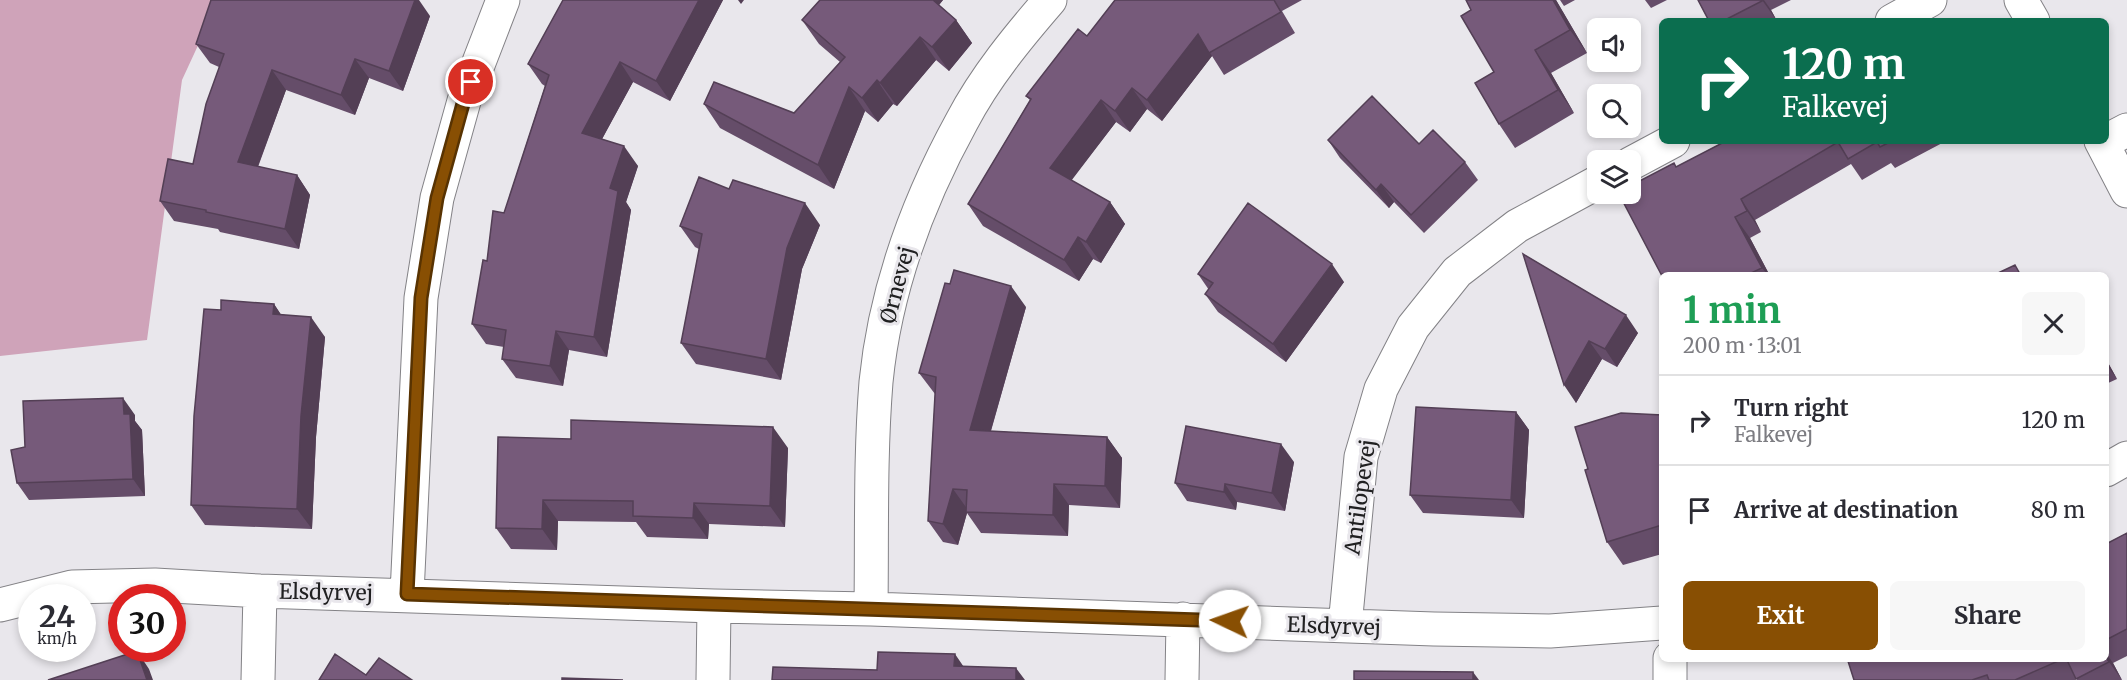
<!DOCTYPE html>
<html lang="en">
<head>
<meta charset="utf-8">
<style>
	body { margin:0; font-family:Merriweather,serif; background:#f7f7f7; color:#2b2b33; height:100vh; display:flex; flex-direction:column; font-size:22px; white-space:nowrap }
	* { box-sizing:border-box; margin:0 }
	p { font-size:20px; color:#7c7c81 }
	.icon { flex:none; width:33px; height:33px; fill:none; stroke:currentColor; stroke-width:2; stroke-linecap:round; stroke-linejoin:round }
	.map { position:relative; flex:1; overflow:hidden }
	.drawer { position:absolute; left:1659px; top:272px; width:450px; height:390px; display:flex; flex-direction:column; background:#fff; border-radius:9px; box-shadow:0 3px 9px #0003 }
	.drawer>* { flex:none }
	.banner { position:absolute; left:1659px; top:18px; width:450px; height:126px; border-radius:9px; box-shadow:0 3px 9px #0003; background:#0b6e4f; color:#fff; overflow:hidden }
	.buttons { position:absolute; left:1587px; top:18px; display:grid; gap:12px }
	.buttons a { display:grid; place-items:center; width:54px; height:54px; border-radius:9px; background:#fff; box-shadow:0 3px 9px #0003; font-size:30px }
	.speed { position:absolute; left:18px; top:584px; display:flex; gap:12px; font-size:30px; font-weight:700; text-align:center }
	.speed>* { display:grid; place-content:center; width:78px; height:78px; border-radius:50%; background:#fff; box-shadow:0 3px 9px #0003; line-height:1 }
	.speed small { font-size:15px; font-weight:400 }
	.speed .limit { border:9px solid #d22; background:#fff; color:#111 }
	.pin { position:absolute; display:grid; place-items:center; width:51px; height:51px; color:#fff; margin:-26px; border:3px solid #fff; border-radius:50%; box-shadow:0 2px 6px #0007 }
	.me { position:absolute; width:66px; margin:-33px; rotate:273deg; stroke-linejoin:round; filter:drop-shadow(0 0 4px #0008) }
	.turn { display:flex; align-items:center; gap:21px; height:126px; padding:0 24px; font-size:27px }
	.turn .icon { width:78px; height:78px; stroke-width:2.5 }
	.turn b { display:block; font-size:42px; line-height:51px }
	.round { display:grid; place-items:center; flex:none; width:63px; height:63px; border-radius:9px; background:#f7f7f7 }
	.summary { display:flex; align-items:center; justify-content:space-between; height:102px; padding:0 24px }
	h1 { font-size:36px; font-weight:700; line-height:45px; color:#1e9e55 }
	.cta { display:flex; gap:12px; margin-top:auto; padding:12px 24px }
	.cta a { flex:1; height:69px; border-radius:9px; background:#884f03; color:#fff; font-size:24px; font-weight:700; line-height:69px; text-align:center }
	.cta a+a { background:#f7f7f7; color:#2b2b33 }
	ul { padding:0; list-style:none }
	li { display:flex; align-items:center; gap:18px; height:90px; padding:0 24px; border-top:2px solid #e1e1e2 }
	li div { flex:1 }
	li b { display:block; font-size:22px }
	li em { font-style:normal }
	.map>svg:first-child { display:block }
</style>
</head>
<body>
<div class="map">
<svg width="2127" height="680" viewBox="0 0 2127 680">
	<rect width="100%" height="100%" fill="#e9e7ec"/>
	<path fill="#cfa3b9" d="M0 0H219L182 80 147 340 0 356Z"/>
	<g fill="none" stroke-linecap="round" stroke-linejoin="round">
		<defs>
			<path id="street" d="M2021 0 2033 21
				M1892 21 1930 0
				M2101 141 2127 191
				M2102 143 2127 130
				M1630 164 1673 141
				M2106 470 2127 458
				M407 594 421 298 437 198 464 101 503 0
				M0 605 72 587 155 585 260 591 714 606 871 609 1434 629 1550 631 1662 623
				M871 609C872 533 870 457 876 382 885 291 918 201 962 121 985 77 1018 37 1050 0
				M1345 626 1361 457 1381 389 1413 327 1457 272 1517 226 1598 182
				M1670 658V680
				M258 680 260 591
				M713 680 714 606
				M1182 680 1183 619"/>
		</defs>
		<use href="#street" stroke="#838286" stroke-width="35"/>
		<use href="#street" stroke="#fff" stroke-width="33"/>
	</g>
	<path fill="#654d69" d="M563 0H723L670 101 633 82 602 139 638 166 626 202 631 210 607 357 569 350 563 386 516 378 502 359 504 347 486 344 472 324 487 261 504 213 545 86 542 84 528 64Z
		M820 0H943L939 5 956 20 972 43 949 71 936 60 897 106 893 104 878 122 865 111 834 189 720 128 704 104 794 113 840 62 819 44 802 20Z
		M1115 0H1302L1282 11 1295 33 1224 75 1212 56 1162 121 1147 109 1130 132 1116 122 1071 180 1110 202 1125 224 1101 263 1093 259 1079 281 983 226 968 204 1030 100 1026 96 1087 36Z
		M1466 0H1556L1587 53 1551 73 1574 113 1515 148 1499 124 1494 72 1471 10Z
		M1560 0H1575L1564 6Z
		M1645 0H1667L1651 8Z
		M1698 0H1791L1771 10 1777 21H1709Z
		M430 16 403 91 369 78 355 115 286 90 258 167 297 175 310 195 299 249 220 232 218 229 174 221 160 201 193 164 219 67 210 63 196 44Z
		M1328 140 1419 144 1465 162 1478 180 1424 233 1394 202 1389 208 1340 158Z
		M1726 141H1946L1895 168 1891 163 1862 180 1851 164 1755 220 1761 232 1750 238 1769 274H1662L1676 167Z
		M820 225 802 269 781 380 696 364 681 343 699 249 695 247 680 226Z
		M1523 254 1638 333 1617 367 1602 359 1576 403Z
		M1198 274 1344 282 1286 362 1218 312 1205 294 1209 290Z
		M274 304 281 315 325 337 316 437 312 529 205 525 191 505 221 310Z
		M1026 307 991 431 1107 437 1122 458 1120 508 1069 505 1068 536 981 533 967 513 958 545 943 542 928 521 935 394 919 373Z
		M2106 359 2117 379 2106 384Z
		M1516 412 1529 430 1524 518 1423 513 1410 495Z
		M135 415V421L142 430 145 496 29 500 17 483 25 447Z
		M1662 415V554L1623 565 1607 542 1588 469Z
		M498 437 788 448 785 527 709 524 708 539 647 537 636 522 558 521 557 550 511 549 496 528Z
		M1294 462 1285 511 1237 502 1236 510 1187 501 1175 483Z
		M2127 533V656L2113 663 2122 680H2077V679L2075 680H1854L1847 658H2106V544Z"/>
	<path fill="#533f55" d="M415 0H419L430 16 403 91 389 71Z
		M699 0H723L670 101 656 81Z
		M738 0H744L741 4Z
		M927 0H943L934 11Z
		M1553 0H1556L1587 53 1570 30Z
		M1762 0H1764L1771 10 1777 21Z
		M956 20 972 43 949 71 932 47Z
		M1198 34 1212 56 1162 121 1147 100Z
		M920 37 936 60 897 106 880 83Z
		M1535 50 1551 73 1574 113 1558 90Z
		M355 59 369 78 355 115 341 95Z
		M620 62 633 82 595 152 582 133Z
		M272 70 286 90 252 182 238 162Z
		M877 80 893 104 878 122 862 98Z
		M849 87 865 111 834 189 818 165Z
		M1132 88 1147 109 1130 132 1115 111Z
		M1101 100 1116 122 1065 189 1050 168Z
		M624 146 638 166 626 202 631 210 607 357 594 337 610 188Z
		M297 175 310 195 299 249 285 229Z
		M1381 184 1394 202 1389 208 1376 190Z
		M1741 199 1755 220 1761 232 1747 211Z
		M1110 202 1125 224 1101 263 1086 242Z
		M805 203 820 225 802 269 781 380 766 359 787 248Z
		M1735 217 1750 238 1769 274H1767L1762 268Z
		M1078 237 1093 259 1079 281 1064 260Z
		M1332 264 1344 282 1286 362 1273 344Z
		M1011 286 1026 307 985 451 970 430Z
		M274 304 288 325 273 314Z
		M1626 315 1638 333 1617 367 1605 349Z
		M311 317 325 337 316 437 312 529 297 509 301 416Z
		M556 331 569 350 563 386 550 366Z
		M1589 341 1602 359 1576 403 1564 385Z
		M2106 359 2117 379 2106 364Z
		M123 398 135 415V421L142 430 145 496 133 479 124 414Z
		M1516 412 1529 430 1524 518 1511 500Z
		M773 427 788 448 785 527 770 506Z
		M1107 437 1122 458 1120 508 1105 486Z
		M1281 444 1294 462 1285 511 1272 493Z
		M1054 484 1069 505 1068 536 1053 515Z
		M1225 484 1237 502 1236 510 1224 492Z
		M953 489 968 510 966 512 967 513 958 545 943 524Z
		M543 500 558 521 557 550 542 529Z
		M694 503 709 524 708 539 693 518Z
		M137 651 149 669 153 680H147Z
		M2106 653 2113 663 2122 680 2109 662 2106 657Z
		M955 654 970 676 954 666Z
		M1016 668 1025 680H1016Z
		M1473 672 1479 680H1473Z"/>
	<path fill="#765a7a" stroke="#533f55" stroke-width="1.5" d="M211 0H415L389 71 355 59 341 95 272 70 238 162 297 175 285 229 206 212V210L160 201 168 159 193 164 206 104 224 54 196 44Z
		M563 0H699L656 81 620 62 582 133 624 146 610 188 618 191 594 337 556 331 550 366 502 359 506 330 472 324 483 260 487 261 493 211 504 213 549 75 528 64Z
		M820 0H933L956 20 932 47 920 37 880 83 877 80 862 98 849 87 818 165 704 104 714 82 794 113 845 57 802 20Z
		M1115 0H1274L1281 12 1209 53 1198 34 1147 100 1132 88 1115 111 1101 100 1050 168 1110 202 1086 242 1078 237 1064 260 968 204 1031 99 1026 96 1078 29 1087 36Z
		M1466 0H1553L1570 30 1535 50 1558 90 1499 124 1475 83 1494 72 1461 16 1471 10Z
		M1698 0H1762V1L1723 21H1709Z
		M1372 96 1419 144 1433 130 1465 162 1411 215 1381 184 1376 190 1328 140Z
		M1726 141H1892L1880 147 1877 142 1848 159 1838 142 1741 199 1747 211 1735 217 1762 268 1749 274H1662V276L1619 194H1630V186L1674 163 1676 167Z
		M699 177 729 189 733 180 805 203 787 248 766 359 681 343 702 234 680 226Z
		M1248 203 1332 264 1273 344 1205 294 1213 283 1198 274Z
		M1523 254 1626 315 1605 349 1589 341 1564 385Z
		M2015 265 2020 274H1996Z
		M954 270 1011 286 970 430 1107 437 1105 486 1054 484 1053 515 966 512 967 490 953 489 943 524 928 521 936 377 919 373 945 283 950 284Z
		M221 300 274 304 273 314 311 317 301 416 297 509 191 505 194 416 204 309 221 310Z
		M123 398 124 414H130L133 479 17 483 11 450 25 447 23 401Z
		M1416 407 1516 412 1511 500 1410 495Z
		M1621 413 1662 415V525L1607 542 1585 470 1588 469 1575 427Z
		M571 420 773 427 770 506 694 503 693 518 633 516V501L543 500 542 529 496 528 498 437 571 439Z
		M1186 426 1281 444 1272 493 1225 484 1224 492 1175 483Z
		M2127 533V629L2106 640V544Z
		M137 651 147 680H48Z
		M878 652 955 654 954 666 1016 668V680H772L773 667 877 670Z
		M335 654 366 675 379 658 412 680H319Z
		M2106 657 2109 662 2076 679 2066 658H2106Z
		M1847 658H2065L2015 680H1989L1987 675 1972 680H1854Z
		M1354 671 1473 672V680H1354Z
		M562 678 623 680H562Z"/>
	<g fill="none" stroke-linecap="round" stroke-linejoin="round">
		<defs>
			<path id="route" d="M471 82 464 100 437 198 421 298 407 594 1230 621"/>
		</defs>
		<use href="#route" stroke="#583302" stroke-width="15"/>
		<use href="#route" stroke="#884f03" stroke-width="10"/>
	</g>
	<g text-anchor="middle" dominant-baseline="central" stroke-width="6" stroke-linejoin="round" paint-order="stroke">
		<g font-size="21" fill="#202021" stroke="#e9e7ec">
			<text transform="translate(897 285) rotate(-75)">Ørnevej</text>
			<text transform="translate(1360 497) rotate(-82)">Antilopevej</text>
			<text transform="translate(326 592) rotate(1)">Elsdyrvej</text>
			<text transform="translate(1334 626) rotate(2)">Elsdyrvej</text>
		</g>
	</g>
</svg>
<div class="buttons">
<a><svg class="icon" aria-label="sound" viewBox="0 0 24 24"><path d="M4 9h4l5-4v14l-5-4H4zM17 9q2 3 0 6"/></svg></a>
<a><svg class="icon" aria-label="search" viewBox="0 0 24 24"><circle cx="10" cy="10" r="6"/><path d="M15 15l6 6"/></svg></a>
<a><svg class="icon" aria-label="layers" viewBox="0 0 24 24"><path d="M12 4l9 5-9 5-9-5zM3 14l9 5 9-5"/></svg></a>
</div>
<div class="speed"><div>24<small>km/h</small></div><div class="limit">30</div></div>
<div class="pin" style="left:471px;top:82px;background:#d93025"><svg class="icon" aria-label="arrive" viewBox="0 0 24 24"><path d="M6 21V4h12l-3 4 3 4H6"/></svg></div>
<svg class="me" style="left:1230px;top:621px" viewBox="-20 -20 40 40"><circle r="19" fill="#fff"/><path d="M0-13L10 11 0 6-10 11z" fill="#884f03"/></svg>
<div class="banner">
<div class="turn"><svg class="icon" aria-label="right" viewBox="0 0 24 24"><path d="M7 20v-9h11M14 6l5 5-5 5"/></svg><div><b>120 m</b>Falkevej</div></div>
</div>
<section class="drawer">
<div class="summary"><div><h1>1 min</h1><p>200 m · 13:01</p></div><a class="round"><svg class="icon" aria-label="close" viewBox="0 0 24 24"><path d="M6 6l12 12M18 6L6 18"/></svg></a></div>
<ul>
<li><svg class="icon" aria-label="right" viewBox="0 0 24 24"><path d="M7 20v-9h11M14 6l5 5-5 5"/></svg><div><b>Turn right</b><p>Falkevej</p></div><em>120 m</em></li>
<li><svg class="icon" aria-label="arrive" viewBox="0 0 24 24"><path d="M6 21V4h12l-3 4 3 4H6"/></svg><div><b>Arrive at destination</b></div><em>80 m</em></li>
</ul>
<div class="cta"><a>Exit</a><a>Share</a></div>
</section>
</div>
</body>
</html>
